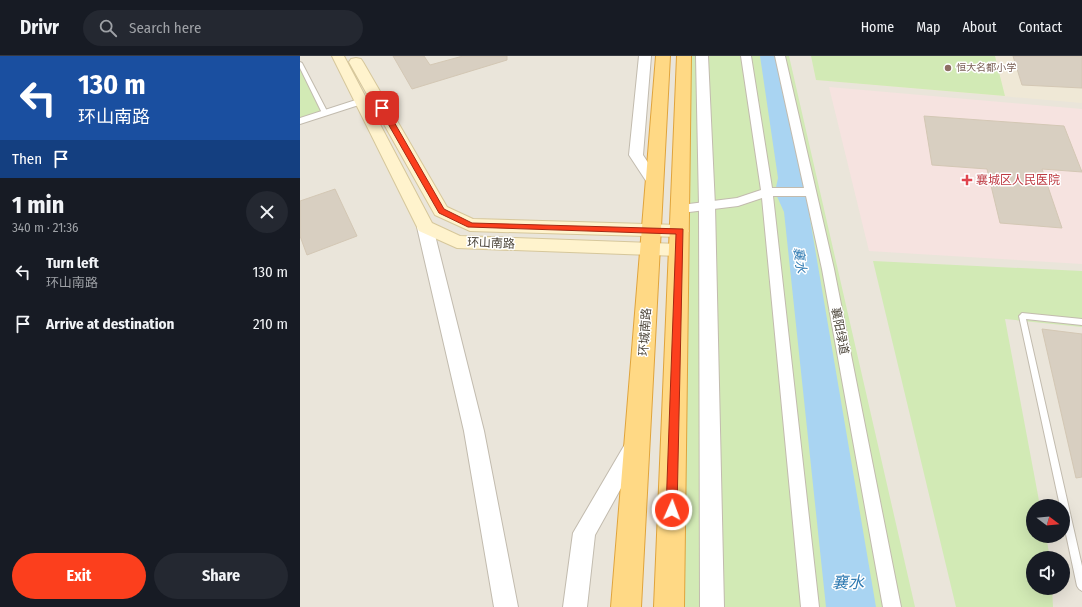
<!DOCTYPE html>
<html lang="en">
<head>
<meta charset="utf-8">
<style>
	body { margin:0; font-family:"Fira Sans Condensed","Noto Sans SC",sans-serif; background:#242831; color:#f1f3f6; height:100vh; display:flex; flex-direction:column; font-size:15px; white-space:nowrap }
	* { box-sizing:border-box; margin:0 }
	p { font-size:13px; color:#9ea1a6 }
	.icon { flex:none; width:22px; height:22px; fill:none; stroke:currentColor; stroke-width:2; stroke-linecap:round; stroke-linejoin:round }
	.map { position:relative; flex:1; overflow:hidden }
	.panel { display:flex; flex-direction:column; background:#171b24; width:300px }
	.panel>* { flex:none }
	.guide { background:#1a4fa0; color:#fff; overflow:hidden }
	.needle { width:26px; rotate:106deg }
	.fabs { position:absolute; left:726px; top:443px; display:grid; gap:8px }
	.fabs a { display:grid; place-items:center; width:44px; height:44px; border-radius:50%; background:#171b24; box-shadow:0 4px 16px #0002; font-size:20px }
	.pin { position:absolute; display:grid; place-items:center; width:34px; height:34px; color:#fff; margin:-17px; border-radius:8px; box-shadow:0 2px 6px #0006 }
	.me { position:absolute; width:44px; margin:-22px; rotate:2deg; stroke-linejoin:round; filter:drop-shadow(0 0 3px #0008) }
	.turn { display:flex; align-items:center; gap:14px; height:84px; padding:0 12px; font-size:18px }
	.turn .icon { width:52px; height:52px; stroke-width:2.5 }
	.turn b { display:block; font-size:28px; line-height:34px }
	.then { display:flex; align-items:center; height:38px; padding:0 12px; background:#0003; gap:8px; font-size:15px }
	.round { display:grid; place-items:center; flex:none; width:42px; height:42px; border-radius:21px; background:#242831 }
	.head { display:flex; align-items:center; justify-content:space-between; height:68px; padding:0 12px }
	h1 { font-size:24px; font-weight:700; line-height:30px }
	.button { display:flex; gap:8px; margin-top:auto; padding:8px 12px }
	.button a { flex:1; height:46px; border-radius:24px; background:#fc3f1d; color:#fff; font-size:16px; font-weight:700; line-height:46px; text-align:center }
	.button a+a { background:#242831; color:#f1f3f6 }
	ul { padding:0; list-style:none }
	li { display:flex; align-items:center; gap:12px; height:52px; padding:0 12px }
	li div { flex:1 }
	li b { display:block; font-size:15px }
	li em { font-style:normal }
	header { display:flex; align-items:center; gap:24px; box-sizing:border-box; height:56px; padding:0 20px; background:#171b24; border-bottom:1px solid #363941 }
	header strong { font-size:19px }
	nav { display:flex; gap:22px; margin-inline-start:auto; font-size:14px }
	.search { width:280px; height:36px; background:#242831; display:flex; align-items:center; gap:10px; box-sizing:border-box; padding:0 14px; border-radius:22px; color:#9ea1a6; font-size:15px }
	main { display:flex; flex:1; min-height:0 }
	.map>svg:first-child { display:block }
</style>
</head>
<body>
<header>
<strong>Drivr</strong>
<div class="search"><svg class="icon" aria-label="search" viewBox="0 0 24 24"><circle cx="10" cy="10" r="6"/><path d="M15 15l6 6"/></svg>Search here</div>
<nav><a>Home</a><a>Map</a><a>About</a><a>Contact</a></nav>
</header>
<main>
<section class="panel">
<div class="guide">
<div class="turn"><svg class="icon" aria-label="left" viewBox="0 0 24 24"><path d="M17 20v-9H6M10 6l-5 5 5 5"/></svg><div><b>130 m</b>环山南路</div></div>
<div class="then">Then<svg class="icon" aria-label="arrive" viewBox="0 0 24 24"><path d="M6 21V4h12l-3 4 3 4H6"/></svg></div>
</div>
<div class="head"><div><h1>1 min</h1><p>340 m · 21:36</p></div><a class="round"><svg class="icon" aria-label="close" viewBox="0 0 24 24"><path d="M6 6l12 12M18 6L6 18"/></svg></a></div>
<ul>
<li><svg class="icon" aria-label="left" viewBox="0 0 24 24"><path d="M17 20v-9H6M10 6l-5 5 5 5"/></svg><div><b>Turn left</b><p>环山南路</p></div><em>130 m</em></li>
<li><svg class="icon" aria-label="arrive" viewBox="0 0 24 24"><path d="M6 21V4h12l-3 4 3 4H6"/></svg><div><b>Arrive at destination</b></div><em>210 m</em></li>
</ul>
<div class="button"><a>Exit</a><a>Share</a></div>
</section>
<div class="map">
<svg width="782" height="551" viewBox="0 0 782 551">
	<rect width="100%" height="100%" fill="#f6f3ec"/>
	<path fill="#eae5da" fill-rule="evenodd" d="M0 0H782V551H0ZM733 450H763V480H733ZM733 502H763V532H733Z"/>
	<path fill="#efe8d6" d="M511 0H782V47L516 24Z"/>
	<path fill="#f6e3e0" d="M529 31 782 53V208L569 195Z"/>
	<path fill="#d2eab5" d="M384 0H489L615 551H369Z
		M511 0H695L705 40 516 24Z
		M0 7 25 57 0 65Z
		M573 205 782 215V271L705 263 740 450H733V480H746L750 502H733V532H752L753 551H656Z"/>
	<path fill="#a9d4f2" d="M460 0H480L509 136V157L576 551H526L484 156 475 136 478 122Z"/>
	<path fill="#d8cfc1" stroke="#d3c7b4" d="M93 0H124L130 9 163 0H207V4L112 33Z
		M713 0H782V32L722 29Z
		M624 60 764 70 782 116 742 113 762 172 700 167 687 113 632 109Z
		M35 133 57 180 7 199 0 180V145Z
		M742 273 782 278V421L776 422Z"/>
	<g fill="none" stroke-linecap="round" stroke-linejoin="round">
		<defs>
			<path id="service" d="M0 6 2 7 28 57 27 58 22 57 0 12Z
				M722 257 782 263V269L726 263 782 510V535L779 533 777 530 763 464V450H760L719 260Z"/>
			<path id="minor" d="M441 0H451L472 132H504L475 0H485L534 213 601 551H583L522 213 506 140H473L519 551H501L462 142 438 150 381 157 377 156 375 153 377 150 381 149 437 142 461 134Z
				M62 42 67 45 65 47 0 68V62Z"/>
			<path id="tertiary" d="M339 0H351L343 99 362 128 360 131 355 133 350 131 329 99Z
				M396 0H408L415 150 424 551H400L399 150Z
				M125 166 131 167 133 171 184 375 218 551H194L164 375 117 171 119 167Z
				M335 380 342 383 345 389 295 479 287 551H263L273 477 328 383Z"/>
			<path id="secondary" d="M32 0H44L132 167 160 180 379 188 385 190 388 194 385 198 379 200 157 192 119 175Z
				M56 2 61 3 63 6 147 151 173 163 380 169 386 171 389 175 386 179 380 181 170 175 135 159 49 6 51 3Z"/>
			<path id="trunk" d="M356 0H370L341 551H311Z
				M377 0H391L384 551H354Z"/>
		</defs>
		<use href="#service" stroke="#c2bbae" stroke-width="2"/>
		<use href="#minor" stroke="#c2bbae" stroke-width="2"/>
		<use href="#tertiary" stroke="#c2bbae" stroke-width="2"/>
		<use href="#secondary" stroke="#d6c79b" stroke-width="2"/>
		<use href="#trunk" stroke="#e0a43c" stroke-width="2"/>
		<use href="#service" fill="#fff" fill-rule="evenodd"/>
		<use href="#minor" fill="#fff" fill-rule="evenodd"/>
		<use href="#tertiary" fill="#fff" fill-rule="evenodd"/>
		<use href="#secondary" fill="#fff3cd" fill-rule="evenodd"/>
		<use href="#trunk" fill="#ffd985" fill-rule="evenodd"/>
	</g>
	<path fill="#fc3f1d" stroke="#a42913" d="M80 50 86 52 144 153 172 167 383 173 377 454 376 457 372 459 368 457 366 454 376 178 168 171 139 157 79 52Z"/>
	<circle fill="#8d6e63" stroke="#fff" stroke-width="1.5" cx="648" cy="12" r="4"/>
	<path fill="#e0444e" stroke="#fff" stroke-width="1.5" d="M665 118h4v4h4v4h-4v4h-4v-4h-4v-4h4z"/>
	<g text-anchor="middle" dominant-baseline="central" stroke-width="3" stroke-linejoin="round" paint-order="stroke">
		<g font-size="10" fill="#785e54" stroke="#fff" text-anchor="start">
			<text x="656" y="12">恒大名都小学</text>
		</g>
		<g font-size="12" fill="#be3a42" stroke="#fff" text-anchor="start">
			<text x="676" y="124">襄城区人民医院</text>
		</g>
		<g font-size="12" fill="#4b4439" stroke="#fff">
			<text transform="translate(191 187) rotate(2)">环山南路</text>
			<text transform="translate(540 275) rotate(79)">襄阳绿道</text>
			<text transform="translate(345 276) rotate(-86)">环城南路</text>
		</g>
		<g font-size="13" font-style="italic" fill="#2e7ab2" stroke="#fff">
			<text transform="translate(500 204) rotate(82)">襄水</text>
		</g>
		<g font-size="16" font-style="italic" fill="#2e7ab2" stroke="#fff">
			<text x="548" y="526">襄水</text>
		</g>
	</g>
</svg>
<div class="fabs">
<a><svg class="needle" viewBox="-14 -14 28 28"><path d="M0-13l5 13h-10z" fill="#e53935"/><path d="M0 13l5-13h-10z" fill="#9ea1a6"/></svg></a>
<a><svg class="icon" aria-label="sound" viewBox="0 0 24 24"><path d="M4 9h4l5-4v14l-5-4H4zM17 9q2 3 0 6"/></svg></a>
</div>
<div class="pin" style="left:82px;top:52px;background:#d93025"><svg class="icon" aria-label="arrive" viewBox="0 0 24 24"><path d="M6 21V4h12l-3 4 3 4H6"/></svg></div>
<svg class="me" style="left:372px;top:454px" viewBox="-20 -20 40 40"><circle r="17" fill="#fc3f1d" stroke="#fff" stroke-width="3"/><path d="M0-11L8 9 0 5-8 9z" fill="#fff"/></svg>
</div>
</main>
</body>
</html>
